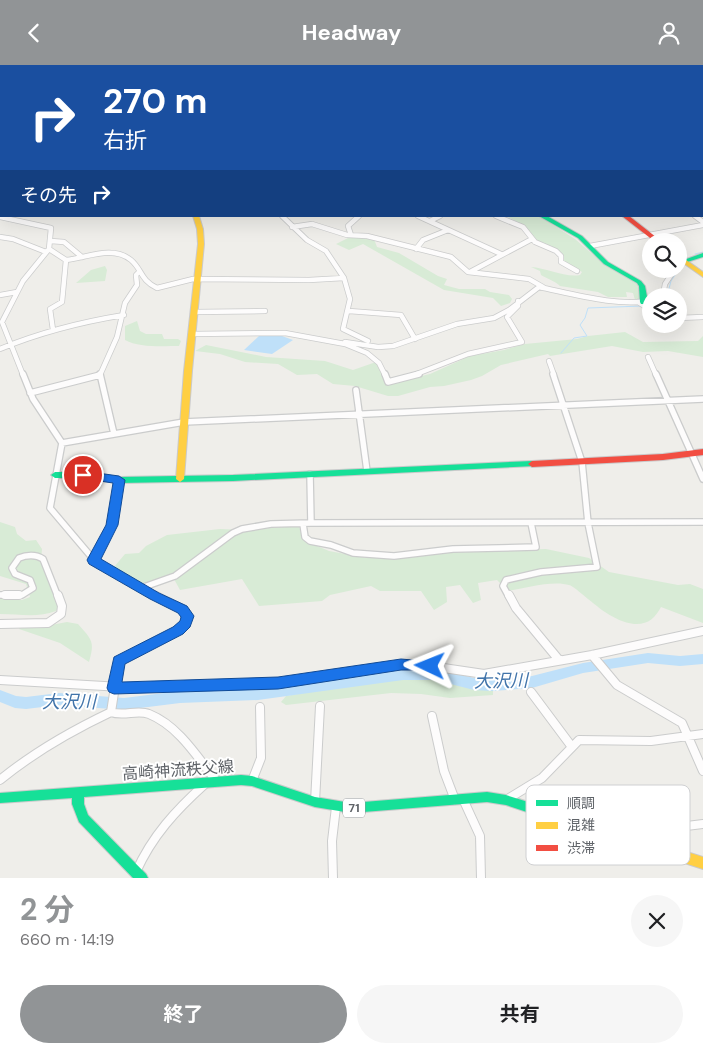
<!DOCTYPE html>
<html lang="ja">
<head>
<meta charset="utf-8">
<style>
	body { margin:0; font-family:"DM Sans","Noto Sans JP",sans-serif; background:#f6f6f6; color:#202124; height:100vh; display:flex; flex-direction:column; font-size:19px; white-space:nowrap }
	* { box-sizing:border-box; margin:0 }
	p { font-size:16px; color:#757577 }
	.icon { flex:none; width:28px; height:28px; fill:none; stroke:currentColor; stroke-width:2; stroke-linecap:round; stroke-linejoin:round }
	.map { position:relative; height:813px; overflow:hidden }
	.sheet { display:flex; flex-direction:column; background:#fff; flex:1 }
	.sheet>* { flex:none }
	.top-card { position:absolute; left:0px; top:0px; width:704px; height:152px; box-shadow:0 5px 20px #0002; background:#1a4fa0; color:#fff; overflow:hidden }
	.fabs { position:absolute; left:642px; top:168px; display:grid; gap:10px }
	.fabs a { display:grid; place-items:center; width:45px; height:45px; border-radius:50%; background:#fff; box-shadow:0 5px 20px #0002; font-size:25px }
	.pin { position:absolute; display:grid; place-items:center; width:42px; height:42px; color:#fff; margin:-21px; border:2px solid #fff; border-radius:50%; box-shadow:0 1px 5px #0007 }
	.me { position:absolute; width:55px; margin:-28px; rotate:272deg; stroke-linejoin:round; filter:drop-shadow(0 0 4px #0008) }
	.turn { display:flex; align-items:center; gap:18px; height:105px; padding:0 20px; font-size:22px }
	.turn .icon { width:65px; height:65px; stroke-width:2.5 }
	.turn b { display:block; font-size:35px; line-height:42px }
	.then { display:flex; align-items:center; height:48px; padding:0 20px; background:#0003; gap:10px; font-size:19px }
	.round { display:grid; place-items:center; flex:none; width:52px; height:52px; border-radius:26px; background:#f6f6f6 }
	.head { display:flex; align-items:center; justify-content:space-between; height:85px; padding:0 20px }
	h1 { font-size:30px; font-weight:700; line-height:38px; color:#919496 }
	.cta { display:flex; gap:10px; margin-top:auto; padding:10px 20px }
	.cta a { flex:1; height:58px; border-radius:30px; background:#919496; color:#fff; font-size:20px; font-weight:700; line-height:58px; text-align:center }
	.cta a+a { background:#f6f6f6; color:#202124 }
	header { display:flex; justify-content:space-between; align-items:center; height:65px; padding:0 20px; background:#919496; color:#fff; font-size:22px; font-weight:700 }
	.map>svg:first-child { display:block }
</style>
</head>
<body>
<header><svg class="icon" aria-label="back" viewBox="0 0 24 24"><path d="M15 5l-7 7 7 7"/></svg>Headway<svg class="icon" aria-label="person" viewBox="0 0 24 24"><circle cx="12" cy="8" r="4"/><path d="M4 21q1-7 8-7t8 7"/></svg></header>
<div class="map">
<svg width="703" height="813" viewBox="0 0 703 813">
	<rect width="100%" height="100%" fill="#efeeea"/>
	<path fill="#d8ebd6" d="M506 151H539L575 174 605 200 627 211 641 222 639 236 635 235 633 228 626 227 627 232H608L598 227 560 221C555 216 548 214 541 210L540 206 531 202C546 203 566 213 580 210L582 207 563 197V189L533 173 525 161Z
		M350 172 374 174 377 182 399 188 438 211 447 214 444 220 459 224H485L490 227 509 230 512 234 510 238 501 241 493 233 444 225 363 179 349 185 336 179Z
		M105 201 107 205 105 216 76 218 91 205Z
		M137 256 140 266 146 269H162L164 274H178L181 276 179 281C163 281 139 283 125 275V261Z
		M625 267 643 277 698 276 703 271V292L668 286 643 287 612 281 550 291 548 289 501 300 482 311 471 315 444 321 430 322 398 331H388L355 321 333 319 317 309 297 310 278 299 245 297 220 289 195 286 206 280 266 292 325 296 353 305 376 297 388 319 430 309 470 291 504 285 525 279 577 274 588 271Z
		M0 457 15 462 17 469 26 476 36 475 42 484 41 495 59 541 56 546C38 553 19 549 0 549V532L22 535 30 532 26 519 0 511Z
		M299 461 303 475 329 486 367 493H402L452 487 546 484 589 493 609 507 678 520 690 519 703 524V558L661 542C655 553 648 560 634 559 613 556 598 542 582 529 578 526 573 521 569 520 554 515 524 523 508 526L497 515 478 518 481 535 473 538 460 520 446 522 447 537 434 545 421 526H380L371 521 330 530 322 536 259 541 242 514 180 525 174 514 143 520 114 502 125 489 139 488 146 481 167 470 220 464 245 465Z
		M67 557 78 559C92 575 95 576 89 597L60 578 19 564 21 561 51 560Z
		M429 611 493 625V630L450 633 421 629 391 628 286 640 281 637 286 631 314 626 395 612Z"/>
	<path fill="#bfe0f9" d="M259 271H282L293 275 272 289 244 285Z"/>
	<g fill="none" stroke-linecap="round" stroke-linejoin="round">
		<path stroke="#bfe0f9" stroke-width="1" d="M695 189 703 187
			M667 231 671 216 679 204
			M561 288 574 273 587 271 580 260 585 253 588 243 642 241"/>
		<path fill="#bfe0f9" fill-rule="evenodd" d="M648 588 680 591 703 589V599L680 601 648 598 583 608 532 623 492 626 474 625 435 615H403L258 635 180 638 124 645 59 640 26 644 15 643 0 637V625L16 631 26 632 59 628 124 633 180 626 258 623 403 603H435L474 613 492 614 532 611 583 598Z"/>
		<defs>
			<path id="street-far3" d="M111 0 123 1
				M380 0 382 1
				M507 0 509 1
				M570 0 572 1
				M666 0 668 1
				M686 0 688 1
				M480 1 488 0
				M644 1 652 0
				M0 36 1 39"/>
			<path id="street-far2" d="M282 151 307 175 326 186 344 213 350 234 343 264 368 276
				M418 151 501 189
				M496 151 523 162 535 177 556 186 561 191V197L577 206
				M695 151 703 157
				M0 152 51 163 49 184 23 216 2 257 23 310
				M430 156 440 151
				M292 162 312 159 347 170 367 171 451 192 468 207 529 214 543 222
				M351 170 348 161 359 151
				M0 172 13 174 46 187
				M51 176 64 177 82 192
				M590 181 703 160
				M49 184 66 195C87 193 112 180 131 195 142 204 140 215 157 223L193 214 309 215 344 213
				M416 184 423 175 448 165
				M470 207 532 174
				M0 230 17 227
				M661 231 663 230 665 219 675 204
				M638 237 651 245
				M349 246 401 250 415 274
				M194 247 265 246
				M679 253 703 252
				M53 265 50 244 62 237 66 195
				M191 269 285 268 345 279 367 288 379 298 385 310
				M345 277 378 282 393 281 457 259 494 253 509 245 539 222C569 228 621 243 651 235
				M0 284C41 267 81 257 124 250
				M648 292 656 310
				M549 296 554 310
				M100 310 117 272 125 238 137 220 136 210 139 207
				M414 310 468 289 522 277 507 252 518 241V236"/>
			<path id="street-far1" d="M23 309 33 334 62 378 50 443 94 495 156 532
				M100 309 114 369
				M385 309 388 317 419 309
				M656 309 703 414
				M356 325 367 406
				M30 328 100 310
				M62 378 184 357 703 334
				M310 409 311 458
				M303 459 305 472 310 476 331 480 353 488 394 491 453 484 536 482 531 458
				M94 495 112 460 119 415
				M141 523 175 511 233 468 242 464 271 459 311 458 703 457
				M0 530H22L33 523 30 515 15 509 12 503 19 493C26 490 36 489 43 494L58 532
				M509 532 503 521 506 515 541 507 597 502 588 458 582 397 553 309"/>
			<path id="street" d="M5 530H19
				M509 530 516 543 559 595
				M0 559 48 558 61 549 62 541 58 530
				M592 590 617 620 682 658 703 706
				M0 615 139 623 278 618 401 600 430 601 484 609 592 590 703 566
				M531 627 572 682
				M111 647C124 652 137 644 149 649 179 661 198 693 217 717
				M432 651 444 706 455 735
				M0 715C34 687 71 666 111 647L119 596 178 565 188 554 182 544 154 530
				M252 716 261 693 260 642
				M463 734 480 771 481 813
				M506 735 542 713 579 675 651 676 703 669
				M315 737 320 641
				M626 774 630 768 703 759
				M136 807C152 771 176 745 205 719
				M333 813 332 776 336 742"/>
			<path id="fast" d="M631 0H637V1H632Z
				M702 16H703V18H702Z
				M702 42H703V46H702Z
				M539 151H547L582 171 608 197 641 216 645 221 648 237 647 239H641L640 237 639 221 637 218 604 199 578 173Z
				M703 188V192L684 198 681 196Z
				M532 396 535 397 536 399 535 401 233 416 119 418 83 413H55L51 410 55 407H83L119 412 233 410Z
				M241 710 252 711 315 732 351 738 487 727 506 730 602 760 606 762 608 766 606 770 602 772 506 740 487 737 351 748 315 742 252 721 241 720 84 732V739L88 750 146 809 148 813H133L79 757 72 739V733L0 738V728Z"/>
			<path id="slow" d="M427 0H432V1H428Z
				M193 151H199L203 164 204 179 192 306 184 414 180 417 176 414 184 306 198 179 197 164Z
				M679 190 703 207V212L679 195Z
				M602 760 703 792V804L598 770 596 766 598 762Z"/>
			<path id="jam" d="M622 151H629L661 176H654Z
				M703 384V390L663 395 532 402 528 399 532 396 663 389Z"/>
		</defs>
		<use href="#street-far3" stroke="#cbcccc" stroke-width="5"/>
		<use href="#street-far2" stroke="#cbcccc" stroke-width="6"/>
		<use href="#street-far1" stroke="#cbcccc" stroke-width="8"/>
		<use href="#street" stroke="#cbcccc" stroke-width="10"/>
		<use href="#fast" stroke="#cacacb" stroke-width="2"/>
		<use href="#slow" stroke="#cacacb" stroke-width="2"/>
		<use href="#jam" stroke="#cacacb" stroke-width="2"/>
		<use href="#street-far3" stroke="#fdfcfc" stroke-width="4"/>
		<use href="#street-far2" stroke="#fdfcfc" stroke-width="4.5"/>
		<use href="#street-far1" stroke="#fdfcfc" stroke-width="5.5"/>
		<use href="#street" stroke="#fdfcfc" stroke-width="8"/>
		<use href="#fast" fill="#16e098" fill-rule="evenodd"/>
		<use href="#slow" fill="#ffcf43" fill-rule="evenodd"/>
		<use href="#jam" fill="#f24e42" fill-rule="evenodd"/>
	</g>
	<path fill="#1a73e8" stroke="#114b97" d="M83 406 119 411 125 415 118 460 101 494 159 528 187 541 194 551 190 562 183 569 125 599 122 617 278 612 401 594 435 597 437 601 435 605H401L278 624 114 629 109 627 107 623 114 592 173 562 180 556 181 552 178 548 150 534 89 499 87 495 106 460 113 418 79 413 78 410Z"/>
	<g text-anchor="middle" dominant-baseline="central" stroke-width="4" stroke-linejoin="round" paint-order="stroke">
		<rect fill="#fff" stroke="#8f9295" stroke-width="1" x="343" y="733.5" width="22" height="19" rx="4"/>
		<g font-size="12" font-weight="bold" fill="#5f6368">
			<text x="354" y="743">71</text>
		</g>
		<g font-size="16" fill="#5f6368" stroke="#fff">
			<text transform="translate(178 705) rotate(-4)">高崎神流秩父線</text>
		</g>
		<g font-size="18" font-style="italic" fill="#4174aa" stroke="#fff">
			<text transform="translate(501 616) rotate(-1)">大沢川</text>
			<text x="69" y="637">大沢川</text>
		</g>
	</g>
	<rect x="526" y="720" width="164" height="80" rx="8" fill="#fff" stroke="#cfd0d2" stroke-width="1"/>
	<rect x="536" y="735" width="22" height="6" fill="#16e098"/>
	<rect x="536" y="757" width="22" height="7" fill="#ffcf43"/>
	<rect x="536" y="780" width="22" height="6" fill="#f24e42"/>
	<g font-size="14" fill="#5f6368">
		<text x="567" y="743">順調</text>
		<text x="567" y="765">混雑</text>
		<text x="567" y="788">渋滞</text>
	</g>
</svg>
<div class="fabs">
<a><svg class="icon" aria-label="search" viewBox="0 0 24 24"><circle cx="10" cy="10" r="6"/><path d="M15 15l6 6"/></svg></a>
<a><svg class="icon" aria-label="layers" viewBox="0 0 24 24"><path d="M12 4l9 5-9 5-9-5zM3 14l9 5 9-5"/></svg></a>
</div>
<div class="pin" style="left:83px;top:410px;background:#d93025"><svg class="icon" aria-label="arrive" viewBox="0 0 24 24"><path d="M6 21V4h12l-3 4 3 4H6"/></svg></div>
<svg class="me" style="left:430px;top:601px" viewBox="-20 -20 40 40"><path d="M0-17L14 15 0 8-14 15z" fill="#1a73e8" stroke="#fff" stroke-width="4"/></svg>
<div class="top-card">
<div class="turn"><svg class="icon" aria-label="right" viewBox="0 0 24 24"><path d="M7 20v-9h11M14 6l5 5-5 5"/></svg><div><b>270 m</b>右折</div></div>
<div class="then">その先<svg class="icon" aria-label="right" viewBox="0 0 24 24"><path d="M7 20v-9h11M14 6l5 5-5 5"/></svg></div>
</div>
</div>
<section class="sheet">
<div class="head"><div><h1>2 分</h1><p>660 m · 14:19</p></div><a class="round"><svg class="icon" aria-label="close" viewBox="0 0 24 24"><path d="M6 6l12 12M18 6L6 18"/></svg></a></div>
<div class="cta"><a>終了</a><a>共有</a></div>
</section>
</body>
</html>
